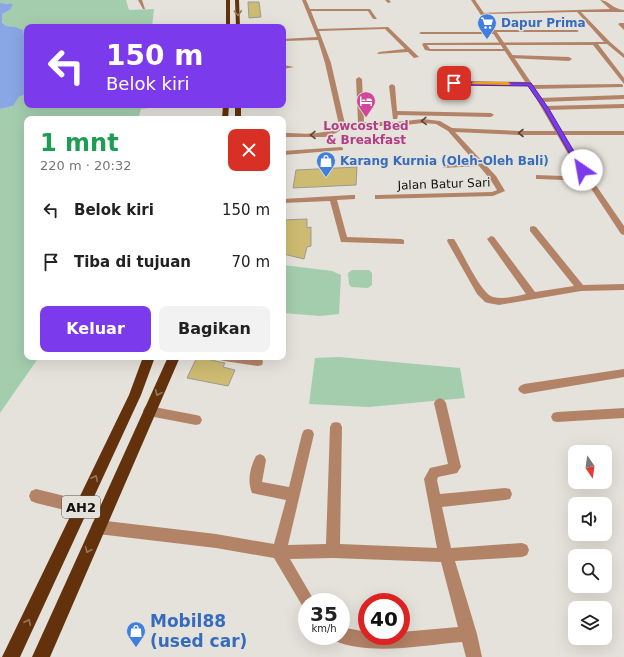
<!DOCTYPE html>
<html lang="id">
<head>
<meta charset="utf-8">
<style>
	body { margin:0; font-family:"DejaVu Sans",sans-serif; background:#f2f2f2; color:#222; height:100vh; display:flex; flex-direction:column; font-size:15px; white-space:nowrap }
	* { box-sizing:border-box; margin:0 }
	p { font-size:13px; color:#767676 }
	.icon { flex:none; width:22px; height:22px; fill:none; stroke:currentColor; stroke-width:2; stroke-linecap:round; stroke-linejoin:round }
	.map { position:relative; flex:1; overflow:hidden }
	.side { position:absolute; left:24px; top:116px; width:262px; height:244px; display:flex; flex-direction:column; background:#fff; border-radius:8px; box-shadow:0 4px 16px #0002 }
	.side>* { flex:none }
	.banner { position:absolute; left:24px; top:24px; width:262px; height:84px; border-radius:8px; box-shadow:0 4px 16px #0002; background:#7c3aed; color:#fff; overflow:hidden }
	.needle { width:26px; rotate:167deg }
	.tools { position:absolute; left:568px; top:445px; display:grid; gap:8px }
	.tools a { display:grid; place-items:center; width:44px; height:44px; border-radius:8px; background:#fff; box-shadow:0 4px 16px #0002; font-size:20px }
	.speed { position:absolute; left:298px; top:593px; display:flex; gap:8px; font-size:20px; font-weight:700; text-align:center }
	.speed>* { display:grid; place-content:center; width:52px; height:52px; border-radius:50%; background:#fff; box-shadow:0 4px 16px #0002; line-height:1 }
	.speed small { font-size:10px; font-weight:400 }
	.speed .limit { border:6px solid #d22; background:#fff; color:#111 }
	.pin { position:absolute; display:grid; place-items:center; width:34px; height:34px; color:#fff; margin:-17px; border-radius:8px; box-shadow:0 2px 6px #0006 }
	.me { position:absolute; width:44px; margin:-22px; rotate:327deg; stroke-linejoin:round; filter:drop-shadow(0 0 3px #0008) }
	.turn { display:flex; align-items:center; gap:14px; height:84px; padding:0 16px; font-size:18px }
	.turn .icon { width:52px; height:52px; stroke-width:2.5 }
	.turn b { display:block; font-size:28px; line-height:34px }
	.round { display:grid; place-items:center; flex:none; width:42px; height:42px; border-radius:8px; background:#f2f2f2 }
	.overview { display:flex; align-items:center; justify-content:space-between; height:68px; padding:0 16px }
	h1 { font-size:24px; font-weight:700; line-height:30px; color:#1e9e55 }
	.primary-button { display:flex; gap:8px; margin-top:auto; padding:8px 16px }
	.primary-button a { flex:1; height:46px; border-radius:8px; background:#7c3aed; color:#fff; font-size:16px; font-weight:700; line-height:46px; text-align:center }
	.primary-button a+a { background:#f2f2f2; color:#222 }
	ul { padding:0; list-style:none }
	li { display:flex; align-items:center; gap:12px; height:52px; padding:0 16px }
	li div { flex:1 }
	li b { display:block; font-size:15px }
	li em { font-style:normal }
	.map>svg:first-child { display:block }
</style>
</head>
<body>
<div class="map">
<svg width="624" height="657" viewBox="0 0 624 657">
	<rect width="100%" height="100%" fill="#e4e2da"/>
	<path fill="#a4cdae" d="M0 0H126L129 10 154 9 152 27H27V36C18 34 19 27 6 26L2 21V14L10 10 8 3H0Z
		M27 94V105H172L141 109 138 119H27V357H39L0 413V109L13 106 19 97Z
		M283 265 332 271 341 275 339 314 320 316 283 313Z
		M352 270H369L372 273V285L368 288 351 287 349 284 348 273Z
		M339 357 460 368 465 398 369 407 309 404 315 358Z"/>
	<path fill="#89a6e5" d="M0 3 13 4 10 10 2 14V22L6 26 15 27 23 30 24 35 27 36V94L19 97 13 106 0 109Z"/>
	<path fill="#ccbb70" stroke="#9c9a93" d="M248 2H259L261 17 249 18Z
		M357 167 356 185 293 188 296 170Z
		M307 219V228L311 227V246L307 247 304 259 283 254V220Z
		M197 357 225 363 223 367 235 370 228 386 187 378Z"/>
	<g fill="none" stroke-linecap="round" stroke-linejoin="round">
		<path fill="#b38368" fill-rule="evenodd" d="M138 0H142L145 9H143Z
			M302 0H306L310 9H370L377 19H373L368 11H311L318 29 388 27 419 57 414 58 408 52 377 54 379 52 405 49 385 29 319 31 331 63 345 124 358 122 356 79 359 77 362 79 364 122H396L423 119 440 121 452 128 519 131H624V135H519L455 132 496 176 505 191 493 196 375 199V195H378L492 192 497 190 490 179 479 166 443 168V166L445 165 475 162 448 131 436 124 423 123 396 126H361L344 128 336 133 325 137H283V133C302 133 323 137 339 125L325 63 318 40 283 41V39L317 37Z
			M385 0H389L391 2 388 3Z
			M600 0C609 0 612 9 624 10V12H581L610 42 624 54V58L607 44H598L624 78V84L593 45H427L430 49H506L508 50 506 51H430L425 50 422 44 424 43 604 42 577 12 481 14 479 13 610 9Z
			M620 23H624V30L618 24Z
			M492 30H577L579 31 577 32H497L495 34H421L419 33 421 32H492Z
			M511 55 569 57 572 59 569 61 509 58Z
			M283 65 294 67 283 69Z
			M454 81 529 82 532 84 529 86 457 85 458 97 455 99 452 97 451 83Z
			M392 84 395 86 397 111 491 113 494 115 491 117 398 115 397 119H393L389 86Z
			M621 84 623 85V87L531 89 528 87 531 85Z
			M624 95V99L540 102 537 100 540 98Z
			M624 104V108L545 110 542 108 545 106Z
			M341 147 343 148V150L283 155V151Z
			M536 175 588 177 592 179 588 181 539 179H536Z
			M352 195H355V199L337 200 347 237 401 239 404 240V244L341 242 330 201 283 203V199Z
			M533 226 536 227 583 285 624 284V290L581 291 499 305 488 303 485 302 477 294 447 241 448 239H454C462 251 481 294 493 297 503 300 516 296 526 294L487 239 491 236 494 237 535 292 574 286 530 231V227Z
			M219 357H253L262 359 263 362 262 365 258 366 224 361 220 360Z
			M624 369V377L524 394 520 392 518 389 520 386 524 384Z
			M440 398 444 400 446 403 461 467 457 473 438 477 437 480 440 494 505 488 510 489 512 494 510 499 505 500 442 507 451 548 522 543 527 545 529 550 527 555 522 557 455 561 477 634 482 657H466L462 642C423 645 372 656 335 641L334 636H341V627L367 632V636H401V632L458 627 441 562 333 558 290 559 315 602H307V609L303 607 274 558 216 548 98 534 93 532 91 527 93 522 98 520 216 534 274 544 286 500 252 493C247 480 250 468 256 456L260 454 264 456 266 460 262 482 289 487 302 434 304 430 308 429 312 430 314 434 288 545 326 544 330 427 332 423 336 422 340 423 342 427 340 544 437 548 424 479 430 468 448 464 434 403 436 400Z
			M149 406 196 415 200 416 202 420 200 424 196 425 149 416 145 415 143 411 145 407Z
			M624 408V418L557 422 553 421 551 417 553 413 557 412Z
			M36 489 81 500 86 502 88 507 86 512 81 514 36 503 31 501 29 496 31 491Z"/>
		<path fill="#b38368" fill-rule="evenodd" d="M471 0H475L543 100 573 152 624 226V235L621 234 567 152 537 100Z"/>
		<path fill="#63310c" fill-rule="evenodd" d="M226 0H230V27H226Z
			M235 0H239L240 27H236Z
			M223 105H229L228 119H222Z
			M235 105H241V119H235Z
			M143 357H155L141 395 20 657H2L129 395Z
			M168 357H180L50 657H32Z"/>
	</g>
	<defs><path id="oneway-chevron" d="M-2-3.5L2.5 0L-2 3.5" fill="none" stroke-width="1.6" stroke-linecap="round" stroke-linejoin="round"/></defs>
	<g stroke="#97785e">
		<use href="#oneway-chevron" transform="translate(238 13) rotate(87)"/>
		<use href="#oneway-chevron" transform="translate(158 393) rotate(114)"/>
		<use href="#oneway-chevron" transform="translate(95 478) rotate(-64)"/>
		<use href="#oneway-chevron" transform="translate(88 550) rotate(113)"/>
		<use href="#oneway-chevron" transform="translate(28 622) rotate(-65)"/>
	</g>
	<g stroke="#5a4436">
		<use href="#oneway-chevron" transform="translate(424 121) rotate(177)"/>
		<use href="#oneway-chevron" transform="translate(521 133) rotate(-180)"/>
		<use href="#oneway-chevron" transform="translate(313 135) rotate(179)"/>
	</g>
	<path fill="#7c3aed" stroke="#51269a" d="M452 82 531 83 549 109 585 170 582 172 579 170 544 109 528 86 454 85Z"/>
	<path fill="#f59e0b" d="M473 82H508L511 84 508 85 471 84Z"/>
	<defs>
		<symbol id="supermarket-pin" viewBox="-11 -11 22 30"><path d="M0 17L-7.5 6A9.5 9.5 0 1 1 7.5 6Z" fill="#3f7fe0" stroke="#e4e2da"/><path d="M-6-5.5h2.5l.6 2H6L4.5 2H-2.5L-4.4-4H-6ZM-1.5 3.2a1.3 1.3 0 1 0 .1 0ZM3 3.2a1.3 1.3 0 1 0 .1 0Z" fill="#fff"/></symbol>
		<symbol id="hotel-pin" viewBox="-11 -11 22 30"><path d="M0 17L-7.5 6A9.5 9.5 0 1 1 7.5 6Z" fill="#d1479c" stroke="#e4e2da"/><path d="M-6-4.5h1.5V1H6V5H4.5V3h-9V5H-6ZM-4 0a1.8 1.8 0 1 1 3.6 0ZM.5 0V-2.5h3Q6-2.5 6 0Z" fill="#fff"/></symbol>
		<symbol id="shop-pin" viewBox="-11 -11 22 30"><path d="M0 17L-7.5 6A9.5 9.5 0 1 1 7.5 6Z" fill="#3f7fe0" stroke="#e4e2da"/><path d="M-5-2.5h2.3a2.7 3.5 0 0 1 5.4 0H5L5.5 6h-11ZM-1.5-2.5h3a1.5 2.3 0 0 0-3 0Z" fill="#fff"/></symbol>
	</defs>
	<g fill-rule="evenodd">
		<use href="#supermarket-pin" x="476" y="12" width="22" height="30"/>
		<use href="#hotel-pin" x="355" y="90" width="22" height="30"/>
		<use href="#shop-pin" x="315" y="150" width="22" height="30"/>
		<use href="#shop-pin" x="125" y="620" width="22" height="30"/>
	</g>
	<g text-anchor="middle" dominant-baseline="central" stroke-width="3" stroke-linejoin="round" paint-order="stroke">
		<g font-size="12" font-weight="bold" fill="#366cbe" stroke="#e4e2da" text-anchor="start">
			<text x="501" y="23">Dapur Prima</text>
			<text x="340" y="161">Karang Kurnia (Oleh-Oleh Bali)</text>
		</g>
		<g font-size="12" font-weight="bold" fill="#b23c85" stroke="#e4e2da">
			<text x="366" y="126">Lowcost Bed<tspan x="366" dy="14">&amp; Breakfast</tspan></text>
		</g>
		<g font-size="12" fill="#11110e" stroke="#e4e2da">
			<text transform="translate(444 184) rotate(-2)">Jalan Batur Sari</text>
		</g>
		<rect fill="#e4e2da" stroke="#50504b" stroke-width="1" x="62" y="496" width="38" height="22" rx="3"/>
		<g font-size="13" font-weight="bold" fill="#11110e">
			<text x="81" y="507">AH2</text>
		</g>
		<g font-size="17" font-weight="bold" fill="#366cbe" stroke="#e4e2da" text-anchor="start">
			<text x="150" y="621">Mobil88<tspan x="150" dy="20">(used car)</tspan></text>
		</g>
	</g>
</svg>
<div class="tools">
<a><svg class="needle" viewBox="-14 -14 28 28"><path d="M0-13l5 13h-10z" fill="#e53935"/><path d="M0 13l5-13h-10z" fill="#767676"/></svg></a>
<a><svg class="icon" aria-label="sound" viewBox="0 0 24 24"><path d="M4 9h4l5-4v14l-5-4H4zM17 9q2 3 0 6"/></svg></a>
<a><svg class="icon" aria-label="search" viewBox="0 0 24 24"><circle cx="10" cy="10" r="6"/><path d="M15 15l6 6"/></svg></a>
<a><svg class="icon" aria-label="layers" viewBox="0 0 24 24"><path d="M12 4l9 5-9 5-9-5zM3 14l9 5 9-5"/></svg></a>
</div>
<div class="speed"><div>35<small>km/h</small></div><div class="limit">40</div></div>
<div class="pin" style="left:454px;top:83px;background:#d93025"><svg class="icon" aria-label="arrive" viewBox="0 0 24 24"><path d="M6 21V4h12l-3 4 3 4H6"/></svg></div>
<svg class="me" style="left:582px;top:170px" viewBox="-20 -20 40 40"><circle r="19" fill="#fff"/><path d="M0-13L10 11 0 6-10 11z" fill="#7c3aed"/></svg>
<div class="banner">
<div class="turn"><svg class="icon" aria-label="left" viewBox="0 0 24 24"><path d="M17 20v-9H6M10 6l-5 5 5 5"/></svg><div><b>150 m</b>Belok kiri</div></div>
</div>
<section class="side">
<div class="overview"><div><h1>1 mnt</h1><p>220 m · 20:32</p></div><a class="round" style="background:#d93025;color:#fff"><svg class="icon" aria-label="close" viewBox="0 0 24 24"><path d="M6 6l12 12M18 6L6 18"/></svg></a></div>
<ul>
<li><svg class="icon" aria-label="left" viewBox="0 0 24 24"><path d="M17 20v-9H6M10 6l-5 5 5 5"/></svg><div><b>Belok kiri</b></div><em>150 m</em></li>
<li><svg class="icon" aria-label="arrive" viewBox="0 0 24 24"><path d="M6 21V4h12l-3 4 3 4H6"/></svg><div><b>Tiba di tujuan</b></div><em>70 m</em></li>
</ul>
<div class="primary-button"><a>Keluar</a><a>Bagikan</a></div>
</section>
</div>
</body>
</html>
